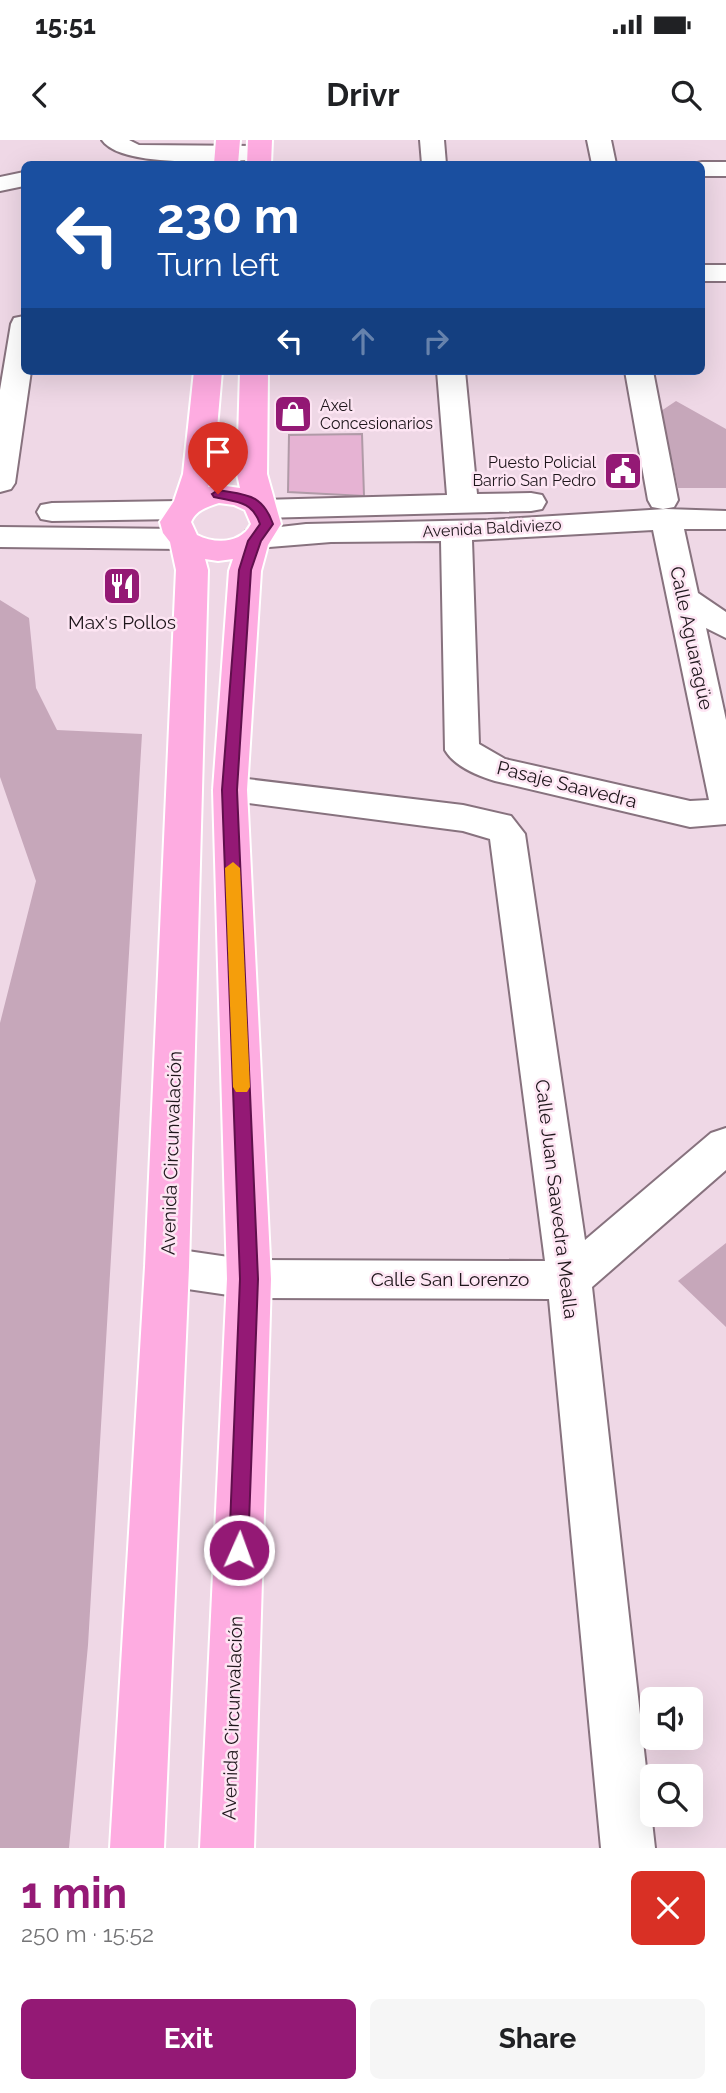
<!DOCTYPE html>
<html lang="en">
<head>
<meta charset="utf-8">
<style>
	body { margin:0; font-family:Raleway,sans-serif; background:#f6f6f6; color:#202124; height:100vh; display:flex; flex-direction:column; font-size:26px; white-space:nowrap }
	* { box-sizing:border-box; margin:0 }
	p { font-size:23px; color:#757577 }
	.icon { flex:none; width:38px; height:38px; fill:none; stroke:currentColor; stroke-width:2; stroke-linecap:round; stroke-linejoin:round }
	.map { position:relative; height:1708px; overflow:hidden }
	.side { display:flex; flex-direction:column; background:#fff; flex:1 }
	.side>* { flex:none }
	.guide { position:absolute; left:21px; top:21px; width:684px; height:214px; border-radius:10px; box-shadow:0 7px 28px #0002; background:#1a4fa0; color:#fff; overflow:hidden }
	.fabs { position:absolute; left:640px; top:1547px; display:grid; gap:14px }
	.fabs a { display:grid; place-items:center; width:63px; height:63px; border-radius:10px; background:#fff; box-shadow:0 7px 28px #0002; font-size:35px }
	.pin { position:absolute; display:grid; place-items:center; width:60px; height:60px; color:#fff; margin:-72px -30px; border-radius:50% 50% 50% 0; rotate:-45deg; box-shadow:0 0 7px #0007 }
	.pin .icon { rotate:45deg }
	.me { position:absolute; width:77px; margin:-38px; rotate:2deg; stroke-linejoin:round; filter:drop-shadow(0 0 5px #0008) }
	.turn { display:flex; align-items:center; gap:24px; height:147px; padding:0 21px; font-size:32px }
	.turn .icon { width:91px; height:91px; stroke-width:2.5 }
	.turn b { display:block; font-size:49px; line-height:60px }
	.lanes { display:flex; align-items:center; height:66px; padding:0 21px; background:#0003; justify-content:center; gap:35px; direction:ltr }
	.lanes .off { opacity:.35 }
	.round { display:grid; place-items:center; flex:none; width:74px; height:74px; border-radius:10px; background:#f6f6f6 }
	.headline { display:flex; align-items:center; justify-content:space-between; height:119px; padding:0 21px }
	h1 { font-size:42px; font-weight:700; line-height:52px; color:#941975 }
	.button { display:flex; gap:14px; margin-top:auto; padding:14px 21px }
	.button a { flex:1; height:80px; border-radius:10px; background:#941975; color:#fff; font-size:28px; font-weight:700; line-height:80px; text-align:center }
	.button a+a { background:#f6f6f6; color:#202124 }
	.status { display:flex; justify-content:space-between; align-items:center; height:49px; padding:0 35px; background:#fff; direction:ltr }
	.status svg { height:19px; fill:currentColor }
	header { display:flex; justify-content:space-between; align-items:center; height:91px; padding:0 21px; background:#fff; font-size:32px; font-weight:700 }
	.map>svg:first-child { display:block }
</style>
</head>
<body>
<div class="status"><b>15:51</b><svg viewBox="0 0 49 12"><path d="M0 12V9h3v3zM5 12V6h3v6zM10 12V3h3v9zM15 12V0h3v12zM26 1h20v11H26zM47 4h2v5h-2z"/></svg></div>
<header><svg class="icon" aria-label="back" viewBox="0 0 24 24"><path d="M15 5l-7 7 7 7"/></svg>Drivr<svg class="icon" aria-label="search" viewBox="0 0 24 24"><circle cx="10" cy="10" r="6"/><path d="M15 15l6 6"/></svg></header>
<div class="map">
<svg width="726" height="1708" viewBox="0 0 726 1708">
	<rect width="100%" height="100%" fill="#efd8e6"/>
	<path fill="#c6a7ba" d="M676 261 726 289V348H678L661 271Z
		M0 460 29 478 36 548 57 590 142 594 88 1505 69 1708H0V883L36 741 0 637Z
		M726 1103V1187L678 1141Z"/>
	<path fill="#e6b3d3" stroke="#b09aa7" stroke-width="2" d="M362 294 364 356 288 352 289 295Z"/>
	<g fill="none" stroke-linecap="round" stroke-linejoin="round">
		<defs>
			<path id="minor" d="M102 0H129L139 5 259 6 267 8 271 13 267 18 259 20C223 20 122 29 102 0Z
				M420 0H444L446 24H422Z
				M587 0H611L616 24H592Z
				M702 22H726V36H702V24H693Z
				M24 32V46L0 51V37Z
				M702 125H726V141H702Z
				M24 176V231H31L15 343 11 349 0 352V250L11 184 14 178Z
				M437 231H465L477 354 531 353 542 355 546 362 542 369 531 371 261 378 250 376 246 369 250 362 261 360 447 355Z
				M625 231H653L678 360 674 367 663 369 652 367 648 360Z
				M179 361 190 363 194 370 190 377 179 379 52 381 41 379 37 372 41 365 52 363Z
				M666 369 726 371V389H684L698 453 726 472V498L706 488 726 580V684L690 687 495 641C478 636 454 626 445 610L441 401 331 402 257 408 246 405 242 398 246 391 306 384 488 380ZM653 390 709 660 690 661 505 619 479 604 472 400Z
				M0 387 181 389 192 392 196 399 192 406 181 409 0 407Z
				M230 637 463 665 511 676 525 694 585 1100 711 993 726 988V1030L592 1147 655 1708H601L549 1159 249 1158 167 1146 152 1141 145 1127 152 1113 167 1108 249 1120 545 1121 490 699 463 691 218 659 213 650 218 641Z"/>
			<path id="highway" d="M216 0H240L238 24H214Z
				M248 0H272L271 24H247Z
				M194 231H222L213 334 208 347 218 345 240 348 237 334 240 231H268L267 334 281 384 268 405 261 431 247 650 271 1139 254 1708H200L227 1139 213 650 229 431 233 419 218 421 205 419 208 430 189 1127 164 1708H110L145 1127 176 430 170 402 163 393 160 382 174 361 183 334ZM219 363 234 365 245 370 251 384C241 404 215 404 197 395L191 382C196 370 207 367 219 363Z"/>
		</defs>
		<use href="#minor" stroke="#87727e" stroke-width="4"/>
		<use href="#highway" stroke="#fff" stroke-width="4"/>
		<use href="#minor" fill="#fff" fill-rule="evenodd"/>
		<use href="#highway" fill="#feace1" fill-rule="evenodd"/>
	</g>
	<path fill="#941975" stroke="#60104c" stroke-width="2" d="M218 350C246 355 262 353 273 384L261 401 251 430 237 650 258 1139 248 1410 246 1417 239 1420 231 1417 229 1410 240 1139 222 650 239 430 248 401 260 384C252 360 235 362 214 357L212 354Z"/>
	<path fill="#f59e0b" d="M233 722 240 728 250 947 247 952H236L233 947 225 728Z"/>
	<defs>
		<symbol id="shop-square" viewBox="-11 -11 22 22"><rect x="-9" y="-9" width="18" height="18" rx="4" fill="#941975" stroke="#fde5f3"/><path d="M-5-2.5h2.3a2.7 3.5 0 0 1 5.4 0H5L5.5 6h-11ZM-1.5-2.5h3a1.5 2.3 0 0 0-3 0Z" fill="#fff"/></symbol>
		<symbol id="civic-square" viewBox="-11 -11 22 22"><rect x="-9" y="-9" width="18" height="18" rx="4" fill="#941975" stroke="#fde5f3"/><path d="M-.6-6.5H3V-4.5H.6V-3L4-1V1h2V6H-6V1h2V-1L-.6-3ZM-1.2 2.5V6h2.4V2.5Z" fill="#fff"/></symbol>
		<symbol id="restaurant-square" viewBox="-11 -11 22 22"><rect x="-9" y="-9" width="18" height="18" rx="4" fill="#941975" stroke="#fde5f3"/><path d="M-5-6h1v4h1v-4h1v4h1v-4h1v5L-1.5 .5V6h-2V.5L-5-1ZM5-6V6H3V1.5H1.5Q1.5-4 5-6Z" fill="#fff"/></symbol>
	</defs>
	<g fill-rule="evenodd">
		<use href="#shop-square" x="271" y="252" width="44" height="44"/>
		<use href="#civic-square" x="601" y="309" width="44" height="44"/>
		<use href="#restaurant-square" x="100" y="424" width="44" height="44"/>
	</g>
	<g text-anchor="middle" dominant-baseline="central" stroke-width="5" stroke-linejoin="round" paint-order="stroke">
		<g font-size="16" fill="#1e161b" stroke="#fde5f3" text-anchor="start">
			<text x="320" y="265">Axel<tspan x="320" dy="18">Concesionarios</tspan></text>
			<text x="596" y="322" text-anchor="end">Puesto Policial<tspan x="596" dy="18">Barrio San Pedro</tspan></text>
		</g>
		<g font-size="16" fill="#1e161b" stroke="#fde5f3">
			<text transform="translate(492 388) rotate(-3)">Avenida Baldiviezo</text>
		</g>
		<g font-size="19" fill="#1e161b" stroke="#fde5f3">
			<text x="122" y="482">Max's Pollos</text>
		</g>
		<g font-size="19" fill="#1e161b" stroke="#fde5f3">
			<text transform="translate(692 498) rotate(78)">Calle Aguaragüe</text>
			<text transform="translate(567 644) rotate(14)">Pasaje Saavedra</text>
			<text transform="translate(171 1013) rotate(-88)">Avenida Circunvalación</text>
			<text transform="translate(557 1059) rotate(83)">Calle Juan Saavedra Mealla</text>
			<text x="450" y="1139">Calle San Lorenzo</text>
			<text transform="translate(232 1578) rotate(-88)">Avenida Circunvalación</text>
		</g>
	</g>
</svg>
<div class="fabs">
<a><svg class="icon" aria-label="sound" viewBox="0 0 24 24"><path d="M4 9h4l5-4v14l-5-4H4zM17 9q2 3 0 6"/></svg></a>
<a><svg class="icon" aria-label="search" viewBox="0 0 24 24"><circle cx="10" cy="10" r="6"/><path d="M15 15l6 6"/></svg></a>
</div>
<div class="pin" style="left:218px;top:354px;background:#d93025"><svg class="icon" aria-label="arrive" viewBox="0 0 24 24"><path d="M6 21V4h12l-3 4 3 4H6"/></svg></div>
<svg class="me" style="left:239px;top:1410px" viewBox="-20 -20 40 40"><circle r="17" fill="#941975" stroke="#fff" stroke-width="3"/><path d="M0-11L8 9 0 5-8 9z" fill="#fff"/></svg>
<div class="guide">
<div class="turn"><svg class="icon" aria-label="left" viewBox="0 0 24 24"><path d="M17 20v-9H6M10 6l-5 5 5 5"/></svg><div><b>230 m</b>Turn left</div></div>
<div class="lanes"><svg class="icon" aria-label="left" viewBox="0 0 24 24"><path d="M17 20v-9H6M10 6l-5 5 5 5"/></svg><svg class="icon off" aria-label="ahead" viewBox="0 0 24 24"><path d="M12 20V5M6 11l6-6 6 6"/></svg><svg class="icon off" aria-label="right" viewBox="0 0 24 24"><path d="M7 20v-9h11M14 6l5 5-5 5"/></svg></div>
</div>
</div>
<section class="side">
<div class="headline"><div><h1>1 min</h1><p>250 m · 15:52</p></div><a class="round" style="background:#d93025;color:#fff"><svg class="icon" aria-label="close" viewBox="0 0 24 24"><path d="M6 6l12 12M18 6L6 18"/></svg></a></div>
<div class="button"><a>Exit</a><a>Share</a></div>
</section>
</body>
</html>
